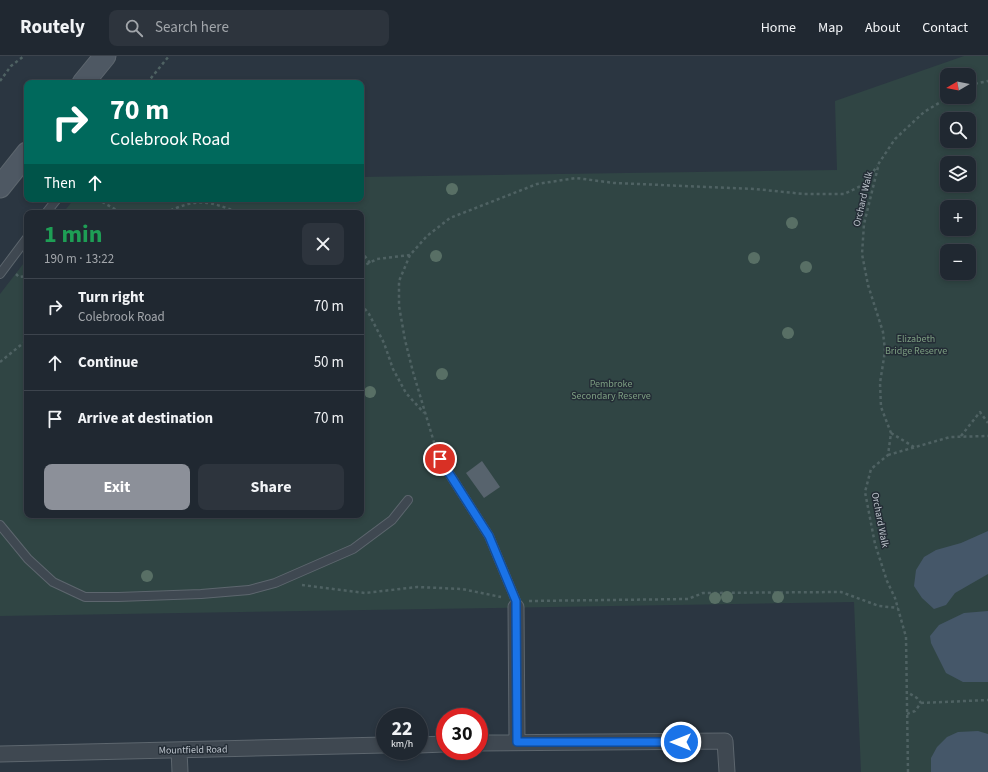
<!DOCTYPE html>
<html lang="en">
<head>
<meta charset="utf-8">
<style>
	body { margin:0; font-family:"Source Sans 3",sans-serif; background:#2d343d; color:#f1f3f6; height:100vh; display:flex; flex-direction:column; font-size:15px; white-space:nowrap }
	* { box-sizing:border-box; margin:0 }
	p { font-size:13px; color:#a2a6ab }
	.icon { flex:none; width:22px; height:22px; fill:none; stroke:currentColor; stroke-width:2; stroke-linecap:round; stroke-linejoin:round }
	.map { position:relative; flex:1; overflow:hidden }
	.drawer { position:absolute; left:24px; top:154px; width:340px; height:308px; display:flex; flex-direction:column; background:#202831; border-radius:8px; box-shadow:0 2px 6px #0003,0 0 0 1px #3d444d }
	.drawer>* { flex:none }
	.top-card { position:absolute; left:24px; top:24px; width:340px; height:122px; border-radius:8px; box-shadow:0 2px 6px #0003,0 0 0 1px #3d444d; background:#00695c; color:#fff; overflow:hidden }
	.needle { width:26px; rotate:260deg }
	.fabs { position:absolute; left:940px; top:12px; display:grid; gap:8px }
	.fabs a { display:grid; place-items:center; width:36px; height:36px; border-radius:8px; background:#202831; box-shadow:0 2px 6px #0003,0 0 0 1px #3d444d; font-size:20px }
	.speed { position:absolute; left:376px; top:652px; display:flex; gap:8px; font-size:20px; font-weight:700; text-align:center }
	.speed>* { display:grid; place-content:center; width:52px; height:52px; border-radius:50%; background:#202831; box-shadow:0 2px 6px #0003,0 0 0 1px #3d444d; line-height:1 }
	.speed small { font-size:10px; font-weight:400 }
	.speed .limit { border:6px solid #d22; background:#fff; color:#111 }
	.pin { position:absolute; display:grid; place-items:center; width:34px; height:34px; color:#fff; margin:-17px; border:2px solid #fff; border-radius:50%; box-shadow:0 1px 4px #0007 }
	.me { position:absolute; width:44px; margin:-22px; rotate:270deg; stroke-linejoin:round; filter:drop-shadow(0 0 3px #0008) }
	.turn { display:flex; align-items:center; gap:14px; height:84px; padding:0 20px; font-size:18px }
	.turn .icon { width:52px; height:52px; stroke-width:2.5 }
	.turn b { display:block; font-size:28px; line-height:34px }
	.then { display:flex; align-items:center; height:38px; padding:0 20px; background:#0003; gap:8px; font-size:15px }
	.round { display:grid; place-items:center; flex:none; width:42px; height:42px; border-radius:8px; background:#2d343d }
	.headline { display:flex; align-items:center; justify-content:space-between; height:68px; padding:0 20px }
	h1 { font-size:24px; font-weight:700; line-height:30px; color:#1e9e55 }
	.cta { display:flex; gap:8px; margin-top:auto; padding:8px 20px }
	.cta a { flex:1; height:46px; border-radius:8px; background:#8c9099; color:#fff; font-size:16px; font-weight:700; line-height:46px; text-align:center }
	.cta a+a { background:#2d343d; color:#f1f3f6 }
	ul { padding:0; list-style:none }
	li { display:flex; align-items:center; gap:12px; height:56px; padding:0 20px; border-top:1px solid #3d444d }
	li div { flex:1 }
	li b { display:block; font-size:15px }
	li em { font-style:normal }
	header { display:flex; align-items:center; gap:24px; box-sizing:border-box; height:56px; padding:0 20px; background:#202831; border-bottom:1px solid #3d444d }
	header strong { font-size:19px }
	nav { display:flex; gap:22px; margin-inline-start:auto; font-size:14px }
	.search { width:280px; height:36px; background:#2d343d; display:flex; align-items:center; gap:10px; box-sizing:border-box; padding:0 14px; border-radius:8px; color:#a2a6ab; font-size:15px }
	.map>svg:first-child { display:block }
</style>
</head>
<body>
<header>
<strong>Routely</strong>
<div class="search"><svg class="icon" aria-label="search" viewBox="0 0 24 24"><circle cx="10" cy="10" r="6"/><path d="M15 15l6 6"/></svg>Search here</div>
<nav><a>Home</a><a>Map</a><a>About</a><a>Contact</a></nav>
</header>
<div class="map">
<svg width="988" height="716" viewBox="0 0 988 716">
	<rect width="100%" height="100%" fill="#2b3641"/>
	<path fill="#304544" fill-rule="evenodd" d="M964 0H988V716H861L854 546 0 560V238L27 203V459H361V157H63L74 143H361V121L837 114 835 45ZM947 19H969V41H947ZM947 63H969V85H947ZM947 107H969V129H947ZM947 151H969V173H947ZM947 195H969V217H947Z"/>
	<path fill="#455769" d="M988 475V518L955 537 946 549 934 553 922 542 914 530 916 514 924 501 936 494 961 487Z
		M988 555V626H963L946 617 931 587 930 580 939 569 964 557Z
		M978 675 988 678V716H931V702L937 691 947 681 958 676Z"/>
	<path fill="#57636d" d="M482 405 500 431 484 442 466 417Z"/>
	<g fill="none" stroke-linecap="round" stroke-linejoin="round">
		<defs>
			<path id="service" d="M46 157 57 143
				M0 218 27 182
				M440 403 489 480 516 545V551
				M0 469 28 503 53 526 85 541H118L201 538 249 534 275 527 353 493 392 464 408 444"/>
			<path id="minor" d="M516 551 517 686
				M479 687 725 685 727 716
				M419 689 445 688
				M179 694 180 716
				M0 698 385 689"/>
			<path id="secondary" d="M83 27 105 0
				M0 131 27 97"/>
		</defs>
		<use href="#service" stroke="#5d666e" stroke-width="10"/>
		<use href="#minor" stroke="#5d666e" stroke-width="17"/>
		<use href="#secondary" stroke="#5d666e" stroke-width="23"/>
		<path stroke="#4f6263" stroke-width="2.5" stroke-dasharray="3 3" stroke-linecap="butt" d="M0 25 11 10 24 0
			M147 27 169 0
			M969 29 988 25
			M97 143 122 157
			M165 157C196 142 208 144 239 157
			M361 195 370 207
			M361 211 377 203 410 199
			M16 218 19 221 27 220
			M361 248 369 258 384 287 393 313 406 337 424 357
			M0 306 27 284
			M891 377 914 391
			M961 380 980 356 988 367
			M436 393 413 316 405 284 399 250V225L410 199 427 180 450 162 537 128 576 122 614 127 755 133 804 138H844L865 128 877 110
			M888 399 950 381 988 380
			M302 529 365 537 417 531 462 533 501 541
			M529 545 688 543 703 537 841 536 879 550 898 552
			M921 647 988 644
			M907 658 915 655 921 647 917 642 907 636
			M908 716 906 581 895 542 887 525 875 488 865 436 871 413 888 399 891 377 881 351 880 327 885 295 883 276 868 229 862 198 864 168 879 107 895 83 924 56 949 41"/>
		<use href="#service" stroke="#3f4851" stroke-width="8"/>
		<use href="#minor" stroke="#3f4851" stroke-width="15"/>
		<use href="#secondary" stroke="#4e5863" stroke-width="21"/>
	</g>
	<g fill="#586f65">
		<circle cx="452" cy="133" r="6"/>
		<circle cx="792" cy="167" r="6"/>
		<circle cx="436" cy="200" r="6"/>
		<circle cx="754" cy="202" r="6"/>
		<circle cx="806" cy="211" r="6"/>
		<circle cx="788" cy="277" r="6"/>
		<circle cx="442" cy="318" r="6"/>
		<circle cx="370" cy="336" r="6"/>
		<circle cx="147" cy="520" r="6"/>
		<circle cx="727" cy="541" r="6"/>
		<circle cx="778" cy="541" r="6"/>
		<circle cx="715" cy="542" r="6"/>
	</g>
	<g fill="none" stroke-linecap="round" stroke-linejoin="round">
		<defs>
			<path id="route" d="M440 403 489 480 516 545 517 686H681"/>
		</defs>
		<use href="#route" stroke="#114b97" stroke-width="10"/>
		<use href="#route" stroke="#1a73e8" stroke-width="7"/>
	</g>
	<g text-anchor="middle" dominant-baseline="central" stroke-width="3" stroke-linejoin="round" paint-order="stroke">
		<g font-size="10" fill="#bcc3cb" stroke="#242d36">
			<text transform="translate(863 143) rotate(-77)">Orchard Walk</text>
			<text transform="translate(880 464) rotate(79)">Orchard Walk</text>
			<text transform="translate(193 694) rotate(-1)">Mountfield Road</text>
		</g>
		<g font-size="10" fill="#7d9e82" stroke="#242d36">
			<text x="916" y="283">Elizabeth<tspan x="916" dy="12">Bridge Reserve</tspan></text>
			<text x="611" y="328">Pembroke<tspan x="611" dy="12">Secondary Reserve</tspan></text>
		</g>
	</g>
</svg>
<div class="fabs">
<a><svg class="needle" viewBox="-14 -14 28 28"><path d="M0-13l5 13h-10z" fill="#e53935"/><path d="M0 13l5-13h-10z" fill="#a2a6ab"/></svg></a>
<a><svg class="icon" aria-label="search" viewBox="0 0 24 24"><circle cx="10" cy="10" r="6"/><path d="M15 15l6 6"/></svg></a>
<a><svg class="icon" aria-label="layers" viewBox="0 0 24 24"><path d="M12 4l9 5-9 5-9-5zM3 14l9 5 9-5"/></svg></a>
<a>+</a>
<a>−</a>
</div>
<div class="speed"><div>22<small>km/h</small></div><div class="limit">30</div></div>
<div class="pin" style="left:440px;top:403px;background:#d93025"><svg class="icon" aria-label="arrive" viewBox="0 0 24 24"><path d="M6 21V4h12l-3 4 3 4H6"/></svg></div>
<svg class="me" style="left:681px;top:686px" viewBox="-20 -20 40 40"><circle r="17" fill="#1a73e8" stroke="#fff" stroke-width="3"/><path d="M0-11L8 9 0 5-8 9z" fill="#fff"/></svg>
<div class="top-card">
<div class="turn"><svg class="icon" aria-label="right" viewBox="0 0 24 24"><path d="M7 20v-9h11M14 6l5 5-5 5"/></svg><div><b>70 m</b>Colebrook Road</div></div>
<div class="then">Then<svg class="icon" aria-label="ahead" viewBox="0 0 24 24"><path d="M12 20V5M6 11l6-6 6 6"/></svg></div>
</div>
<section class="drawer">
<div class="headline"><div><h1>1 min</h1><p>190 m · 13:22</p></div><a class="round"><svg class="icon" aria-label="close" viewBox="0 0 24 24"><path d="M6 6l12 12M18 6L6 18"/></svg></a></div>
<ul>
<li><svg class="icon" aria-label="right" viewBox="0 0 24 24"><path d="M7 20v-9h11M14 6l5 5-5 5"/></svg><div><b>Turn right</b><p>Colebrook Road</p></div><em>70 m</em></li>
<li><svg class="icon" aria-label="ahead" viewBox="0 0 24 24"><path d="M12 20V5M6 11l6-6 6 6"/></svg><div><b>Continue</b></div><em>50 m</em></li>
<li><svg class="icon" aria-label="arrive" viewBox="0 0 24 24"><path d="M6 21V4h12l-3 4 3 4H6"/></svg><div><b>Arrive at destination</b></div><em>70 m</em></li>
</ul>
<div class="cta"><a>Exit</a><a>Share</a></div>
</section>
</div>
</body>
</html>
